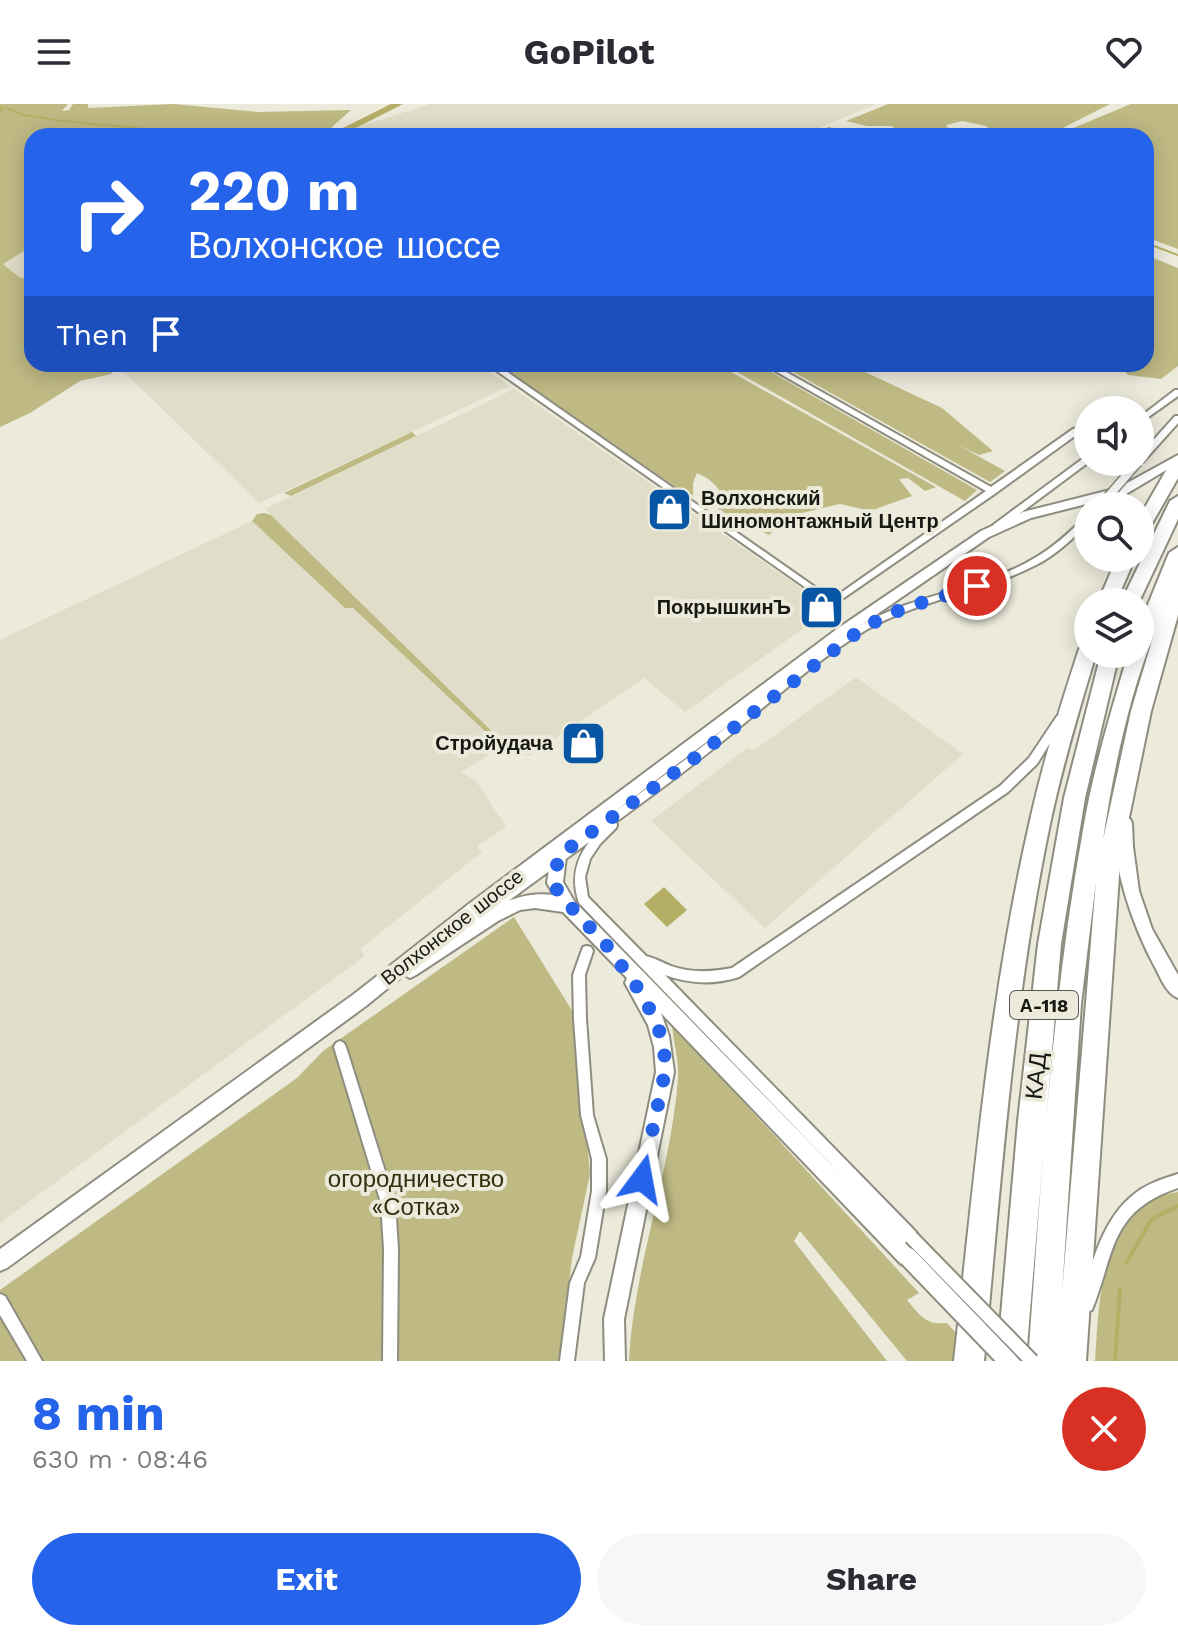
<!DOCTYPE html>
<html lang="en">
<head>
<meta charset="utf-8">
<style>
	body { margin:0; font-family:"Work Sans",sans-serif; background:#f7f7f7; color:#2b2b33; height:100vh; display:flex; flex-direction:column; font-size:30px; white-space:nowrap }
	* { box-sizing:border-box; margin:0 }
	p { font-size:26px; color:#7c7c81 }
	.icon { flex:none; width:44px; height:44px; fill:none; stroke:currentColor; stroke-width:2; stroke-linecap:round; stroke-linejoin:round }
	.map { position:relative; height:1257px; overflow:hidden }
	.panel { display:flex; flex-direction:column; background:#fff; flex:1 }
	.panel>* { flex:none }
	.guide { position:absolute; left:24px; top:24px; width:1130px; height:244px; border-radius:24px; box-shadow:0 4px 20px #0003; background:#2563eb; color:#fff; overflow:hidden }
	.tools { position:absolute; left:1074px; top:292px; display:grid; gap:16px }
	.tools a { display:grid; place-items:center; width:80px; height:80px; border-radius:50%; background:#fff; box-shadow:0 4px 20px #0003; font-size:40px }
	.pin { position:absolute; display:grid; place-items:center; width:68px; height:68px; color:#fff; margin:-34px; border:4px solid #fff; border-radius:50%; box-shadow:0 2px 8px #0007 }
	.me { position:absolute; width:88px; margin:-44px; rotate:13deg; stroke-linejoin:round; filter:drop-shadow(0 0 6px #0008) }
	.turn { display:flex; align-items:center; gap:28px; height:168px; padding:0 32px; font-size:36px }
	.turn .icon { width:104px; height:104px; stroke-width:2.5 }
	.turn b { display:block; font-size:56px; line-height:68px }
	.then { display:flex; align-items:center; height:76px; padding:0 32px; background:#0003; gap:16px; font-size:30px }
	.round { display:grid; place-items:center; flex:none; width:84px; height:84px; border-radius:42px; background:#f7f7f7 }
	.headline { display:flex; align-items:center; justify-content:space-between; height:136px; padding:0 32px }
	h1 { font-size:48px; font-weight:700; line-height:60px; color:#2563eb }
	.button { display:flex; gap:16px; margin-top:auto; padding:16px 32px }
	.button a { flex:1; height:92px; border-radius:48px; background:#2563eb; color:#fff; font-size:32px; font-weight:700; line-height:92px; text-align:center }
	.button a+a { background:#f7f7f7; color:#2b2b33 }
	header { display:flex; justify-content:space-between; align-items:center; height:104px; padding:0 32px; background:#fff; font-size:36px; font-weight:700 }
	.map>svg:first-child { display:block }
</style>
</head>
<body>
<header><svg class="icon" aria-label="menu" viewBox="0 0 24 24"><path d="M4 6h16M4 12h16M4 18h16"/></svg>GoPilot<svg class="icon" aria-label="heart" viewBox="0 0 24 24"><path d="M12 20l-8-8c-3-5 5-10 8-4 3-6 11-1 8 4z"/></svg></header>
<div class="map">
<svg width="1178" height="1257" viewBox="0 0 1178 1257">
	<rect width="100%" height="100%" fill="#ebeadb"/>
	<path fill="#e0dec8" d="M430 0H876L799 32H330Z
		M32 142V177L19 173 2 160Z
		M116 260H478L510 282 259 399Z
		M514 285 831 505 685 608 644 574 529 652 511 646 265 405Z
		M252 417 345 504H353L502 643 461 668 476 677 506 723 477 742 482 748 360 845 365 852 0 1119V536Z
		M856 573 963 650 765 824 651 717 747 644 754 646Z"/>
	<path fill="#bfba84" d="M0 0H68L62 7 69 6 73 0H88V4L173 0 258 8 351 6 322 32H32V142L3 160 19 173 32 177V260H116L111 270 80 277 30 309 0 323Z
		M888 0H1110L1047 32H999L986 22 962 17 946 21 953 32H902L892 22H867L846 17Z
		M1131 0H1178V145L1146 133V32H1054Z
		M1146 151 1178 164V262L1161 275 1128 271 1118 260H1146Z
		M497 260H717L936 383 925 387 908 374 899 375 912 392 870 407 840 400 789 412 769 431 731 414 718 405 717 399 723 394C718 381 710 375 697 369L693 379V391L684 389Z
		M723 260H757L977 386 965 397Z
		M779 260H872L863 267 942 304 993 347 979 351 958 341 1005 367 990 378Z
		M412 328 416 332 291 392 284 389Z
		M264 409 271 411 511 646 502 643 353 504H345L252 417 257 410Z
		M514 813 576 913 590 1070 572 1154 560 1257H0V1186L297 974 323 947Z
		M672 920 919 1189 907 1196C919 1211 927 1222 947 1219L967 1241 965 1257H907L800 1127 794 1137 887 1257H629C634 1161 671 1069 678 974 679 955 673 937 672 920Z
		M1178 1088V1257H1095C1099 1197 1100 1098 1178 1088Z"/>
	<path fill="#b5af65" d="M664 783 687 806 667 823 644 800Z"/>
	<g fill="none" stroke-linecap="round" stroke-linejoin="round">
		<path stroke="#b5af65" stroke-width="2" d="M0 3 3 5 0 7
			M7 4 24 11 55 16 214 32
			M298 32 313 30
			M811 32 829 24 850 32
			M1146 139 1178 151"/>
		<path stroke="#b5af65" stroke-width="4" d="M1126 1159 1152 1115 1178 1102
			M1115 1257 1120 1185"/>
		<path fill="#b5af65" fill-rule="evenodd" d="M391 0H403L354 25 359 32H349L343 24Z"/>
		<defs>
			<path id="minor" d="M487 260H496L832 495 986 387 763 260H772L991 383 1073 325 1088 322V326L1079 329 996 389 832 502Z
				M1175 286H1178V292L1140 319V313Z
				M1175 312H1178V319L1143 358H1138H1140V351Z
				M1085 353H1088L1089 358 999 425H993V421Z
				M1088 412V420C1072 435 1056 451 1036 461 982 489 920 495 866 526 821 553 781 589 741 622 701 656 658 687 616 718L617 721 616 724 600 740 590 755 585 773 588 793 646 852C655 854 663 859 671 862 691 869 712 868 732 864L1000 682 1029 654 1057 612H1063L1065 615 1063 618 1037 660 1008 688 739 873C714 881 689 880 665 871L916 1128 918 1133 916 1138 911 1140 906 1138 579 799C571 776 575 757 589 738L470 825 466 826 462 825 460 821 462 817C539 761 618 707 694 649 748 607 798 559 858 523 912 490 979 487 1033 455 1053 444 1069 429 1085 413Z
				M587 842 591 843 593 847 585 871 586 915 593 1011 606 1055V1087L595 1154 584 1179 574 1257H560L570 1179 581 1153 592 1087V1055L581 1011 574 915 573 871 583 843Z
				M340 937 344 939 346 943 395 1099 398 1145 397 1257H383L384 1145 381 1099 334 943 336 939Z
				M1178 1070V1084C1109 1107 1115 1149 1092 1206L1087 1208 1082 1206 1080 1201C1091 1163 1101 1117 1133 1091 1146 1080 1162 1075 1178 1070Z
				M0 1190 5 1192 42 1257H27L0 1211Z"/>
			<path id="secondary" d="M1178 351V359L1126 390 1031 414 989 433 847 531 567 744 563 778 574 797 915 1146 918 1153 915 1160 908 1163 901 1160 661 909 669 932 674 968 624 1215 625 1257H605L604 1215 656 968 654 943 648 921 625 879 627 874 563 808 535 804 520 806 498 817 416 871 410 874 404 871 366 902 7 1164 0 1167V1145L354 890 470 799 837 525 981 427 1023 408 1118 384ZM550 757 547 779 554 791C524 787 500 799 475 814Z
				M1125 713 1130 715 1132 719 1133 743 1139 787 1152 825 1178 871V894C1167 890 1161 875 1156 865 1137 831 1105 752 1120 715Z"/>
			<path id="motorway" d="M1178 355V374L1146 430 1140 432V412L1172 356Z
				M1178 392V415L1139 498H1121L1170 397Z
				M1178 443V511L1151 607 1120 757 1086 1257H1028C1041 1080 1051 902 1083 726 1093 666 1111 608 1128 550H1140V520L1169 449ZM1154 530 1131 607 1103 736C1113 667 1129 592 1154 530ZM1096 777 1062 1189 1081 900Z
				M1117 454H1135L1116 498H1098Z
				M1088 538V550H1096C1079 606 1062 663 1050 720 1013 897 1001 1078 984 1257H954C974 1078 989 897 1029 721 1042 661 1060 603 1079 545Z
				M1101 550H1119L1085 694 1061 840 1026 1254 1025 1257H997L1018 1017 1038 840 1064 694Z"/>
		</defs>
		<use href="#minor" stroke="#8e8d80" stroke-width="4"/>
		<use href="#secondary" stroke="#8e8d80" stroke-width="4"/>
		<use href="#motorway" stroke="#8e8d80" stroke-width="4"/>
		<use href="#minor" fill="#fff" fill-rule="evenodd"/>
		<use href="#secondary" fill="#fff" fill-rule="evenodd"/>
		<use href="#motorway" fill="#fff" fill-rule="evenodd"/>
		<defs>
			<path id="minor-bridge-far1" d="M1100 402 1138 358"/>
			<path id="minor-bridge" d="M911 1133 1032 1257"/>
			<path id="secondary-bridge" d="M908 1153 1008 1257"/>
		</defs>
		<use href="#minor-bridge-far1" stroke="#8e8d80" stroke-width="11" stroke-linecap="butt"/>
		<use href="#minor-bridge" stroke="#8e8d80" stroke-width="17" stroke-linecap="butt"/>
		<use href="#secondary-bridge" stroke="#8e8d80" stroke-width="22" stroke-linecap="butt"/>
		<use href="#minor-bridge-far1" stroke="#fff" stroke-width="8"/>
		<use href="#minor-bridge" stroke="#fff" stroke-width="13"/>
		<use href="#secondary-bridge" stroke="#fff" stroke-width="18"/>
	</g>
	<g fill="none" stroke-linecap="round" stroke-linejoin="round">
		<path stroke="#2563eb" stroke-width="14" stroke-dasharray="0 25.2" d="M642 1075 665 968 664 938 644 893 608 843 558 789 555 779 558 752 692 656 864 523 904 504 977 482"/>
	</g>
	<defs>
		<symbol id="shop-square" viewBox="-11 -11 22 22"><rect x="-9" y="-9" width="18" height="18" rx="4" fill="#0756a5" stroke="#ebeadb"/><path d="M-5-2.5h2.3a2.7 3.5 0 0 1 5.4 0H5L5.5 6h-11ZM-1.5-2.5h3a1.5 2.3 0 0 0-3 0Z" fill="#fff"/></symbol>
	</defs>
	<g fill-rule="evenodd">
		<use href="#shop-square" x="644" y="380" width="51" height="51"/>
		<use href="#shop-square" x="796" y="478" width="51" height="51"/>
		<use href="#shop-square" x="558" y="614" width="51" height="51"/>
	</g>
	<g text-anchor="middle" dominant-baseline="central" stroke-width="8" stroke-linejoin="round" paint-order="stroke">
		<rect fill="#ebeadb" stroke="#585850" stroke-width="2" x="1010" y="887" width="68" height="28" rx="6"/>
		<g font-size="18" font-weight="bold" fill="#191914">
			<text x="1044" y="901">А-118</text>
		</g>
		<g font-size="20" font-weight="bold" fill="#191914" stroke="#ebeadb" text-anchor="end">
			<text x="701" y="394" text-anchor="start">Волхонский<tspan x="701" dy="23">Шиномонтажный Центр</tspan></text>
			<text x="791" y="503">ПокрышкинЪ</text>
			<text x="553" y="639">Стройудача</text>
		</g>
		<g font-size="20" fill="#191914" stroke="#ebeadb">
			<text transform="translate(452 823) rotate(-38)">Волхонское шоссе</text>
		</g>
		<g font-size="24" fill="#191914" stroke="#ebeadb">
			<text transform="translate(1036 972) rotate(-84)">КАД</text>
		</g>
		<g font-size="24" fill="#33300f" stroke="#ebeadb">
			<text x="416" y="1075">огородничество<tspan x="416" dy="28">«Сотка»</tspan></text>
		</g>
	</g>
</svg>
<div class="tools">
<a><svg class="icon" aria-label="sound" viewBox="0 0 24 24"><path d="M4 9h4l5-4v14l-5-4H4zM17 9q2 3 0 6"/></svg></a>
<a><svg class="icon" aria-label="search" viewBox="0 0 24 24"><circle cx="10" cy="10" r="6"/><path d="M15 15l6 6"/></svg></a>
<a><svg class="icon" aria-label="layers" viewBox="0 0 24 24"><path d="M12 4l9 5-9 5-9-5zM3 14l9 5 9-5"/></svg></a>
</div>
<div class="pin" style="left:977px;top:482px;background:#d93025"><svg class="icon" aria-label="arrive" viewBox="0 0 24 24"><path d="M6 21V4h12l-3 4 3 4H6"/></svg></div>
<svg class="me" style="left:642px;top:1075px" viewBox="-20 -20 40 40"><path d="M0-17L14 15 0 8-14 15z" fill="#2563eb" stroke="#fff" stroke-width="4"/></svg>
<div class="guide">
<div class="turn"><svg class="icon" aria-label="right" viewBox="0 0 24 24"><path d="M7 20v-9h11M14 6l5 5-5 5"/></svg><div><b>220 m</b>Волхонское шоссе</div></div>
<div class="then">Then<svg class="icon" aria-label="arrive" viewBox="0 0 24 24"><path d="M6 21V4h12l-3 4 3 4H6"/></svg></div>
</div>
</div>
<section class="panel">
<div class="headline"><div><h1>8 min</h1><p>630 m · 08:46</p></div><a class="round" style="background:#d93025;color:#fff"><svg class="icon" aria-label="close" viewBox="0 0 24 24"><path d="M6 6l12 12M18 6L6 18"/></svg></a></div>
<div class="button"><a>Exit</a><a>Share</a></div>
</section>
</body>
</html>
